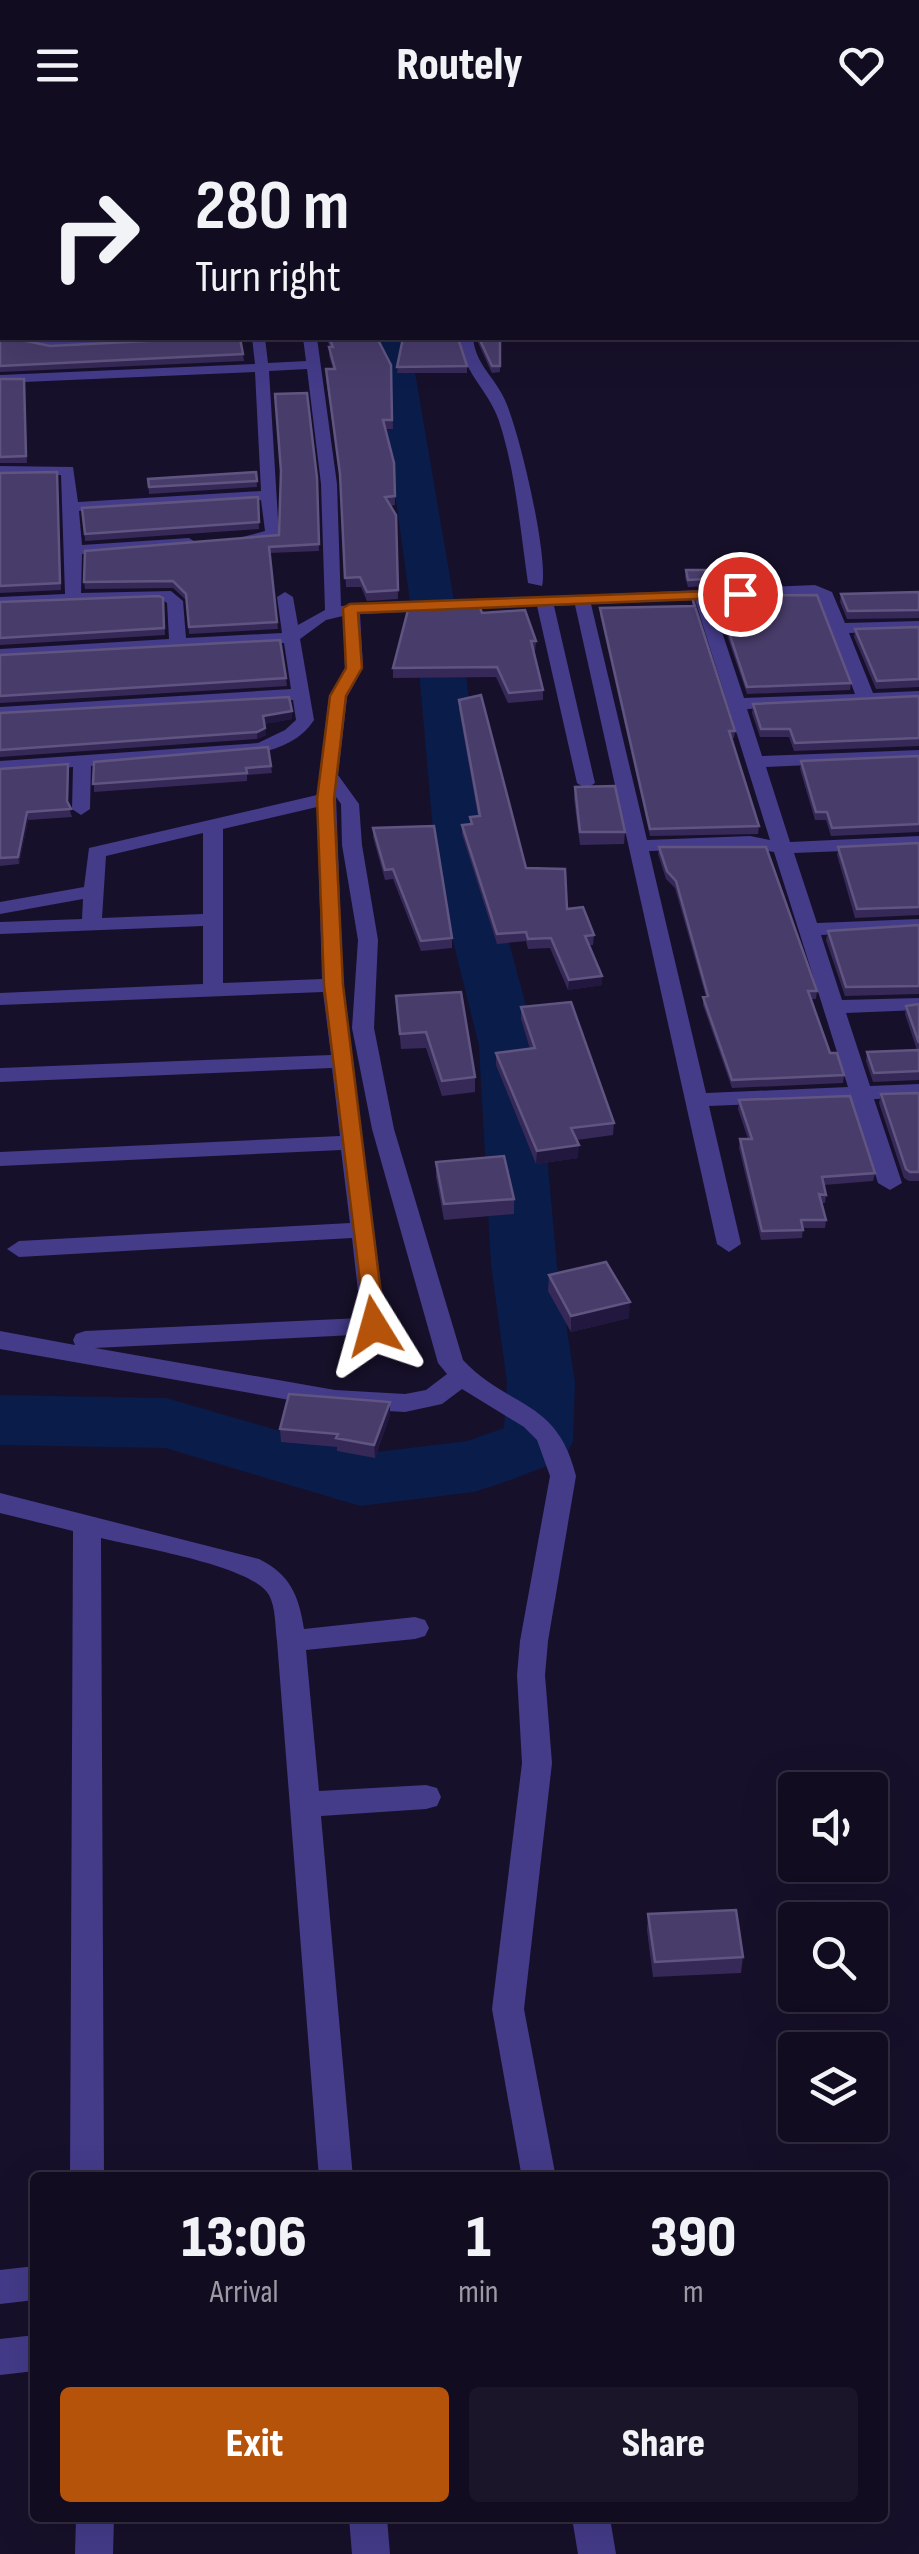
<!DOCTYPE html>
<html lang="en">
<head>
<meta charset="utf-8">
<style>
	body { margin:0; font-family:"Sofia Sans Condensed",sans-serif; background:#1a1529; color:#f1f3f6; height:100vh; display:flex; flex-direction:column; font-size:38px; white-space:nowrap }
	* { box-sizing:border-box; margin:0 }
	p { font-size:32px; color:#9c9ba5 }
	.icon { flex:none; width:55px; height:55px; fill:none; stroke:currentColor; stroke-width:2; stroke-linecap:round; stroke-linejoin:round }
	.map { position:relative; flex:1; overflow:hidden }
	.details { position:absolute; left:30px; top:2042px; width:858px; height:350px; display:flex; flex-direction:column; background:#110c20; border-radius:10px; box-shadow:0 10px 40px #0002,0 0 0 2px #302c3e }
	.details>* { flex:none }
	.top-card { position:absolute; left:0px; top:0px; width:920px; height:210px; box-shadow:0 10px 40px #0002,0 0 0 2px #302c3e; background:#110c20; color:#f1f3f6; overflow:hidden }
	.tools { position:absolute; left:778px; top:1642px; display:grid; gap:20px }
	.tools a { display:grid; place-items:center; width:110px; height:110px; border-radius:10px; background:#110c20; box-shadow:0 10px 40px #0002,0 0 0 2px #302c3e; font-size:50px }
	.pin { position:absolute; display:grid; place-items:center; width:85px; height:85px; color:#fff; margin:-42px; border:5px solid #fff; border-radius:50%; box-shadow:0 2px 10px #0007 }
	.me { position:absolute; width:110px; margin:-55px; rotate:352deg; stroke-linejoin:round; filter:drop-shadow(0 0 8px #0008) }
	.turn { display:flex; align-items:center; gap:35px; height:210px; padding:0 30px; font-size:45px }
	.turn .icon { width:130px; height:130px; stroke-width:2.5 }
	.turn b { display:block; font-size:70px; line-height:85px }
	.eta { display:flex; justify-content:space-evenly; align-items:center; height:170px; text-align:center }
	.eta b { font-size:60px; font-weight:800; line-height:70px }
	.action { display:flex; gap:20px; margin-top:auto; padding:20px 30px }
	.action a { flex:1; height:115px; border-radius:10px; background:#b45309; color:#fff; font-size:40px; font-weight:800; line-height:115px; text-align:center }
	.action a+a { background:#1a1529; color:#f1f3f6 }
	header { display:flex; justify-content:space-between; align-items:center; height:130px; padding:0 30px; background:#110c20; font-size:45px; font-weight:800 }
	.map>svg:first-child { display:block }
</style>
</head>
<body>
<header><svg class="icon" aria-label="menu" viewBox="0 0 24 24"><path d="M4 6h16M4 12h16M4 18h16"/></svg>Routely<svg class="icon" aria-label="heart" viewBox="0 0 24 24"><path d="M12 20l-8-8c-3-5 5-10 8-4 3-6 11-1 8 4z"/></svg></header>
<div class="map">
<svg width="919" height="2424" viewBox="0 0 919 2424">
	<rect width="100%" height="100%" fill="#17102a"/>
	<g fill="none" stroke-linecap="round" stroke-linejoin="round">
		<path fill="#0a1c49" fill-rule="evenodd" d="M377 208H407L410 213 464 529 491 746 537 916 557 1135 575 1252 573 1312 563 1330 499 1354 474 1362 360 1376 165 1318 0 1315V1265L166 1268 360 1324 467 1311 504 1298 507 1252 491 1135 479 916 437 746 418 529 374 213Z"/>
		<path fill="#443b89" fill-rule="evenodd" d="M0 47 2 48V53H0Z"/>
		<path fill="#443b89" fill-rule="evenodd" d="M359 0H371V2H360Z
			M431 0H443V2H432Z
			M504 0H516V2H505Z
			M573 0H585V2H574Z
			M643 0H655V2H644Z
			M0 95 2 96V104L0 103Z
			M0 145 2 146V154L0 153Z
			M5 208H193L186 212 51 219Z
			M252 208H265L268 233 306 231 303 208H317L337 354 341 476 815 455 832 462 845 493 919 491V501L849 503 873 563 919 561V571L747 579 762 626 919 620V630L766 637 790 712 919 706V718L794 723 817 793 919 789V801L821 805 842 870 919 868V880L846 883 870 956 919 954V968L874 969 902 1053 890 1060 878 1053 852 970 709 976 741 1114 729 1122 717 1114 575 475 554 476 595 653 586 659 577 653 537 476 360 484 363 538 347 567 338 645 359 674 362 715 378 810 374 898 394 999 463 1230C509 1279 557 1268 576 1346L548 1511 545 1545 552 1633 524 1879 556 2048H522L492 1879 522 1633 517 1545 520 1511 550 1346 537 1310 524 1297 462 1259 442 1274 405 1282 335 1278 0 1219V1201L75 1215 73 1210 76 1204 85 1201 361 1188 352 1108 19 1127 7 1119 19 1111 350 1093 341 1020 0 1036V1022L340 1006 332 938 0 952V938L331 925 323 862 0 875V863L203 854V796L0 804V792L82 789 83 769 0 784V772L84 757 89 718 317 665 329 567 345 538 343 486 326 490 300 509 314 590C301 610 282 617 260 623L91 636 90 679 81 685 72 679 73 637 0 643V631L258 613 285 600 296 590 293 570 0 587V577L291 559 284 513 0 529V519L169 509 167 473 161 469 0 477V467L65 464 61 345 0 346V336L73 337 78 372 261 361 255 242 0 253V245L255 234ZM307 239 321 354 325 480 298 495 293 467 285 462 277 467 282 503 186 508 183 471 171 461 81 463 82 424 189 418 197 413 189 408 82 415 79 381 261 370 265 401 231 410C243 419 266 414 279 406L269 241ZM813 465 819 468 855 564 744 568 711 469ZM695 470 770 710 750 706 647 710 591 474ZM336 667 341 674 342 715 358 810 352 898 372 999 438 1233 447 1244 426 1260 405 1264 335 1260 95 1218 374 1204 386 1196 343 855ZM317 677 322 849 223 853V699ZM203 703V784L102 788 106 726ZM750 718 774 722 848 957 706 963 649 721Z
			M460 208H473C476 235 493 245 504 268 519 298 549 428 542 456L528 453C520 399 516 343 499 291 489 260 461 241 460 208Z
			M0 1363 259 1429C290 1444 299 1466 304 1499L415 1487 425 1490 429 1498 425 1506 415 1509 306 1520 319 1661 426 1655 437 1658 441 1667 437 1676 426 1679 321 1686 353 2048H319L277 1511C275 1497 276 1478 269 1465 252 1435 135 1417 101 1408L104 2048H70L73 1401 0 1383Z
			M35 2136V2170L0 2174V2140Z
			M35 2205V2241L0 2245V2209Z
			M76 2388H114L113 2424H75Z
			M349 2388H387L390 2424H352Z
			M572 2388H610L616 2424H578Z"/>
		<path fill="#7f70ff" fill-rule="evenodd" d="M0 60 2 61V68H0Z
			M919 76V84L918 85V77Z
			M0 83 2 84V92L0 91Z
			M918 101H919V109H918Z"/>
	</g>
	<path fill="#362958" d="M0 150 2 208 50 216 243 224 244 231 0 242Z
		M326 208H377L391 235 393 299H385L394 333 395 375 390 376 396 385 398 469 367 471 361 457H346L341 354 326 248V239H333L329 226 330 217Z
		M403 208H459L467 236V243H397Z
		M476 208H500V242L492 243 489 237Z
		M0 249H24L27 333H0Z
		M57 342 61 460 0 463V343Z
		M256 342 257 357 149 364 148 349Z
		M317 348 319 421 269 423 278 499 189 504 187 471 173 458 85 459 84 452 279 405Z
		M258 367 259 399 85 411 82 378Z
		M729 434 766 446 765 453 688 457 685 447 686 440H729Z
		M919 462V488L847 489 840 472 841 464Z
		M717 466 851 553 850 560 747 564 716 473Z
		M692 467 735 601 734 608H731L759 696 758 704 650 706 600 485V478L692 476Z
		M163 468 165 505 0 515V472Z
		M482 483 536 511 535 521H533L543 560V570L508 573 496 547 393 548V538Z
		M919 497V557L876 559 854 507 855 499Z
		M0 525 286 548 287 556 0 573Z
		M919 566V616L794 621 789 607H760L752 583 753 574Z
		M459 570 526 738 594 805 593 815H589L602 855 568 860 550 818 528 819 526 811 497 814 462 704V695L470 694V687L478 686 459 579Z
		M0 583 292 589 264 594 266 605 257 609 0 627Z
		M919 626V702L831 706 826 690H815L800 639 801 631Z
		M94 632 271 636 272 643 247 645V651L94 662Z
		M0 639 69 641 68 674 72 687 28 690 19 734 0 736Z
		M575 657 625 702 624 714 580 715 574 669Z
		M373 698 452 808V818L421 821 393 749 385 750 373 707Z
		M919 713V785L855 788 837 725 838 717Z
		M659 717 817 861 816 869H811L830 923 844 945 843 953 732 958 703 875V867H706L675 758 666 749 658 724Z
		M919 795V864L845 866 826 810 828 801Z
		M396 866 475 947V962L442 966 426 918 401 919Z
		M919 874V950L873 952 866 931 867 922 917 920 905 884 906 876Z
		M521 877 614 993 613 1005 577 1010 578 1028 536 1034 496 935V923L530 919 521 889Z
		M919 963V1051H909L904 1048 879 973 881 964Z
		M739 970 875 1043 873 1051 824 1055 826 1065 825 1073H821L826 1090 825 1098H803L802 1108 761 1110 739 1018 740 1009H748L738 979Z
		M436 1032 514 1069V1084L444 1090 436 1047Z
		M549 1145 629 1188 571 1202 548 1161Z
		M390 1285 375 1328 337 1321V1317L281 1312 280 1299Z
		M648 1784 743 1827 741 1843 653 1847 647 1800Z"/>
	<path fill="#22173e" d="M292 581V589L264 594 263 586Z
		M265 598 266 605 257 609V602Z
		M27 682 28 690 19 734 18 727Z
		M602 846V855L568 860 569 850Z
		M579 1015 578 1028 536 1034 537 1021Z
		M630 1172 629 1188 571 1202V1186Z
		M390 1272V1285L375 1328 374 1315Z"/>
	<path fill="#483c6a" stroke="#605581" stroke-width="2.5" d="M0 0H346V2H2V33L0 32Z
		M0 101 2 102V139L0 138Z
		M0 150 2 152V150V208H12L50 216 186 209 188 208H240L243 224 0 236Z
		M329 208H377L391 235 392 290H383L394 333 395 366 385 367 396 385 398 460 367 462 360 447 345 448 340 344 326 239H335L329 217H333Z
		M403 208H458L467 236 397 237Z
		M479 208H500V236H492Z
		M0 249H24L26 326 0 327Z
		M307 263 317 348 319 414 269 417 277 492 189 497 186 464 173 451 84 452 85 421 279 405 281 341 275 264Z
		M57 342 60 453 0 456V343Z
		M256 342 257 351 149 357 148 349Z
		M258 367 259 392 85 404 82 378Z
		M761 433 766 446 688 450 686 440H731L729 434Z
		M919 462V480L848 481 841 464Z
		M817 465 851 553 747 557 717 466Z
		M159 466 163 468 164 498 0 508V472Z
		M692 467 735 601H729L759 696 650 699 600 478 695 476Z
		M479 475 482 483 525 480 536 511H531L543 560 509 563 497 537 393 538 408 480Z
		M919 497V549L877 551 855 499Z
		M280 510 286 548 0 566V525Z
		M481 565 526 738 565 739 567 779 583 777 594 805 585 806 602 846 569 850 551 808 528 809 526 802 497 804 462 695 472 694 470 687 480 686 459 570Z
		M919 566V608L795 613 790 599H761L753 574Z
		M289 567 292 581 263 586 265 598 257 602 0 620V583Z
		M268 617 271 636 246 638 247 643 93 654 94 632Z
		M919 626V694L832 698 827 682H816L801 631Z
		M68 634 67 671 71 679 27 682 18 727 0 728V639Z
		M615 656 625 702H580L575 657Z
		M434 696 452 808 421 811 393 739 385 740 373 698Z
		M919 713V777L857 779 838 717Z
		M659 717H766L817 861H808L830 923H837L844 945 732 950 703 867 708 866 676 751 667 741Z
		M919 795V856L846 857 828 801Z
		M461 862 475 947 442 951 426 902 400 904 396 866Z
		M571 872 614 993 571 998 579 1015 537 1021 496 923 535 918 521 877Z
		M919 874V913L906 876Z
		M919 920V941L874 943 867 922Z
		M919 963V1042H910L906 1039 881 964Z
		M850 966 875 1043 822 1047 826 1065 819 1064 826 1090H801L803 1100 762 1101 740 1009H752L739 970Z
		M504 1026 514 1069 444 1074 436 1032Z
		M606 1132 630 1172 571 1186 549 1145Z
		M289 1264 390 1272 374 1315 336 1308 338 1304 280 1299Z
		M736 1780 743 1827 655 1832 648 1784Z"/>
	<path fill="#b45309" stroke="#753606" stroke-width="2.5" d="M740 460 745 461V467L358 483 362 538 346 566 334 669 343 855 385 1196 374 1203 366 1201 324 855 317 669 330 566 346 538 343 478 350 474Z"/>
</svg>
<div class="tools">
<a><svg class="icon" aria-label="sound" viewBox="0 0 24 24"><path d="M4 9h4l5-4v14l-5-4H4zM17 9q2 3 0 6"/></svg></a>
<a><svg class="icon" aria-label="search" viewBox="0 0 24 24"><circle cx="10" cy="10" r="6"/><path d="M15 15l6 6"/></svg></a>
<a><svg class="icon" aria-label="layers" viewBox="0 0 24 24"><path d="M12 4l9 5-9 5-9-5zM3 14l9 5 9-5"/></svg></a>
</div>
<div class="pin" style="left:740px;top:464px;background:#d93025"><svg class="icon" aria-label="arrive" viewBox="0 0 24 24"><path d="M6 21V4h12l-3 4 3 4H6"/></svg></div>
<svg class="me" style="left:374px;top:1196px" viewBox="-20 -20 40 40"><path d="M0-17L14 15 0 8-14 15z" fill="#b45309" stroke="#fff" stroke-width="4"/></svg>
<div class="top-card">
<div class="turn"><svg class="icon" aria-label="right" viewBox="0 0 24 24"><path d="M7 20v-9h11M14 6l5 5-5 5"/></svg><div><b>280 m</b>Turn right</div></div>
</div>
<section class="details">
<div class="eta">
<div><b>13:06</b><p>Arrival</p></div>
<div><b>1</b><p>min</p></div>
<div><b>390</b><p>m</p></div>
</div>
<div class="action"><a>Exit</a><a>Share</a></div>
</section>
</div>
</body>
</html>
